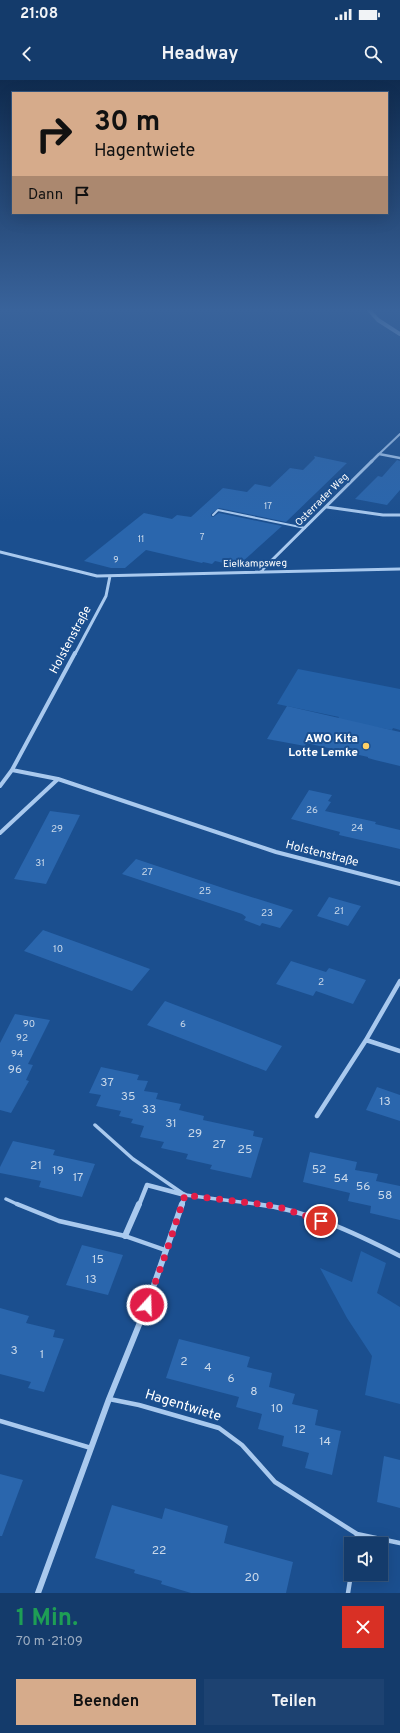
<!DOCTYPE html>
<html lang="de">
<head>
<meta charset="utf-8">
<style>
	body { margin:0; font-family:Overpass,sans-serif; background:#1d4271; color:#f1f3f6; height:100vh; display:flex; flex-direction:column; font-size:15px; white-space:nowrap }
	* { box-sizing:border-box; margin:0 }
	p { font-size:13px; color:#9dadc1 }
	.icon { flex:none; width:22px; height:22px; fill:none; stroke:currentColor; stroke-width:2; stroke-linecap:round; stroke-linejoin:round }
	.map { position:relative; height:1513px; overflow:hidden }
	.side { display:flex; flex-direction:column; background:#143b6b; flex:1 }
	.side>* { flex:none }
	.hud { position:absolute; left:12px; top:12px; width:376px; height:122px; border-radius:0px; box-shadow:0 4px 16px #0002,0 0 0 1px #33557e; background:#d6ab8b; color:#111; overflow:hidden }
	.buttons { position:absolute; left:344px; top:1457px; display:grid; gap:8px }
	.buttons a { display:grid; place-items:center; width:44px; height:44px; border-radius:0px; background:#143b6b; box-shadow:0 4px 16px #0002,0 0 0 1px #33557e; font-size:20px }
	.pin { position:absolute; display:grid; place-items:center; width:34px; height:34px; color:#fff; margin:-17px; border:2px solid #fff; border-radius:50%; box-shadow:0 1px 4px #0007 }
	.me { position:absolute; width:44px; margin:-22px; rotate:20deg; stroke-linejoin:round; filter:drop-shadow(0 0 3px #0008) }
	.turn { display:flex; align-items:center; gap:14px; height:84px; padding:0 16px; font-size:18px }
	.turn .icon { width:52px; height:52px; stroke-width:2.5 }
	.turn b { display:block; font-size:28px; line-height:34px }
	.then { display:flex; align-items:center; height:38px; padding:0 16px; background:#0003; gap:8px; font-size:15px }
	.round { display:grid; place-items:center; flex:none; width:42px; height:42px; border-radius:0px; background:#1d4271 }
	.head { display:flex; align-items:center; justify-content:space-between; height:68px; padding:0 16px }
	h1 { font-size:24px; font-weight:700; line-height:30px; color:#1e9e55 }
	.cta { display:flex; gap:8px; margin-top:auto; padding:8px 16px }
	.cta a { flex:1; height:46px; border-radius:0px; background:#d6ab8b; color:#111; font-size:16px; font-weight:700; line-height:46px; text-align:center }
	.cta a+a { background:#1d4271; color:#f1f3f6 }
	.status { display:flex; justify-content:space-between; align-items:center; height:28px; padding:0 20px; background:#143b6b; direction:ltr }
	.status svg { height:11px; fill:currentColor }
	header { display:flex; justify-content:space-between; align-items:center; height:52px; padding:0 16px; background:#143b6b; font-size:18px; font-weight:700 }
	.map>svg:first-child { display:block }
</style>
</head>
<body>
<div class="status"><b>21:08</b><svg viewBox="0 0 49 12"><path d="M0 12V9h3v3zM5 12V6h3v6zM10 12V3h3v9zM15 12V0h3v12zM26 1h20v11H26zM47 4h2v5h-2z"/></svg></div>
<header><svg class="icon" aria-label="back" viewBox="0 0 24 24"><path d="M15 5l-7 7 7 7"/></svg>Headway<svg class="icon" aria-label="search" viewBox="0 0 24 24"><circle cx="10" cy="10" r="6"/><path d="M15 15l6 6"/></svg></header>
<div class="map">
<svg width="400" height="1513" viewBox="0 0 400 1513">
	<rect width="100%" height="100%" fill="#1b4f8f"/>
	<path fill="#2461a8" d="M298 589 400 609V650L393 648 392 650 337 640 339 637 277 624Z
		M361 1171 386 1183 377 1213 400 1227V1324L365 1315 372 1276 347 1238 320 1188 352 1202Z"/>
	<path fill="#2a66ad" d="M314 376 347 383 286 442 219 428 211 434V436L213 437 219 433 282 446 241 483 228 484 215 481 212 484 203 482 202 483 146 470 125 488H111L84 481 144 433 172 439 177 435 191 437 223 408 247 412 255 404 270 407 290 388 303 390 315 378Z
		M397 380 400 381V410L387 425 355 419 378 396 382 397Z
		M287 626 400 652V686L375 680 368 678V677L306 663 305 666 267 659Z
		M309 710 332 715 328 721 331 722 325 731 376 742 375 744 400 750V769L339 755 340 752 291 739Z
		M50 731 80 735 46 804 14 799Z
		M136 779 229 810 293 830 280 848 262 843 260 846 244 840 246 837 242 834 122 794Z
		M329 817 361 826 348 846 317 836Z
		M43 850 93 868 150 889 132 911 24 871Z
		M291 881 326 892 329 888 366 900 353 924 316 911 313 916 276 904Z
		M165 921 220 942 282 966 266 991 147 945Z
		M15 934 50 940 28 984 33 985 26 1000 29 1001 11 1033 0 1030V963Z
		M101 987 139 995 137 1000 148 1001 144 1011 158 1013 156 1019 181 1024 179 1030 204 1036 203 1040 254 1051 253 1056 263 1058 251 1098 210 1089 212 1085 186 1079 188 1074 161 1068 164 1062 140 1057 144 1046 131 1043 133 1039 119 1036 121 1031 96 1026 101 1015 89 1013Z
		M377 1007 400 1015V1041L366 1030Z
		M13 1061 55 1070 53 1075 95 1084 82 1117 39 1107 41 1101 0 1093V1087Z
		M310 1072 357 1082 355 1090 378 1094 376 1101 400 1106V1140L370 1133 371 1126 348 1121 350 1113 303 1102Z
		M82 1165 123 1175 108 1215 66 1205Z
		M0 1228 29 1236 26 1243 55 1250 53 1257 64 1259 44 1312 28 1308 31 1302 0 1294Z
		M179 1259 250 1277 247 1287 272 1293 269 1307 295 1314 292 1324 318 1330 315 1345 341 1351 332 1395 305 1388 309 1373 282 1366 284 1356 258 1349 262 1334 236 1327 239 1317 166 1298Z
		M384 1376 400 1380V1428L377 1422Z
		M0 1394 23 1400 2 1456H0Z
		M112 1425 162 1439 165 1428 228 1446 224 1463 293 1482 286 1513H191L161 1504 162 1501 134 1493 135 1490 95 1478Z"/>
	<g fill="none" stroke-linecap="round" stroke-linejoin="round">
		<path stroke="#a9c9ee" stroke-width="2" d="M379 374 400 354
			M213 435 218 430 305 448"/>
		<path stroke="#a9c9ee" stroke-width="3.5" d="M95 1045 133 1079 185 1115 264 1125
			M6 1119 19 1125"/>
		<path stroke="#a9c9ee" stroke-width="4.5" d="M17 1124 59 1141 125 1156 165 1170
			M256 1124C307 1130 355 1153 400 1176
			M109 1319 139 1325 219 1348 242 1365 275 1402 357 1454 356 1464
			M0 1341 91 1368
			M357 1454 400 1463
			M348 1513 351 1494"/>
		<path stroke="#a9c9ee" stroke-width="2.5" d="M371 382 379 374 400 378"/>
		<path stroke="#a9c9ee" stroke-width="3" d="M327 427 383 435H400
			M0 472 97 496 400 489
			M260 492 372 381
			M75 574 106 516 110 496"/>
		<path stroke="#a9c9ee" stroke-width="4" d="M12 690 58 699 276 772 400 804
			M0 706 12 690 75 573
			M0 753 58 699"/>
		<path stroke="#a9c9ee" stroke-width="4.5" d="M366 960 400 971
			M317 1036 366 960 400 901
			M139 1125 147 1105 185 1115 182 1125"/>
		<path stroke="#a9c9ee" stroke-width="6" d="M125 1156 139 1124
			M38 1513 109 1319 147 1225 182 1124"/>
		<path stroke="#a9c9ee" stroke-width="4" d="M369 230 378 240 400 254"/>
	</g>
	<linearGradient id="sky" x2="0" y2="1"><stop stop-color="#0f2b4f"/><stop offset="0.52" stop-color="#39639b"/><stop offset="1" stop-color="#39639b" stop-opacity="0"/></linearGradient>
	<rect width="400" height="442" fill="url(#sky)"/>
	<g fill="none" stroke-linecap="round" stroke-linejoin="round">
		<path stroke="#e11d48" stroke-width="7" stroke-dasharray="0 12.6" d="M147 1225 167 1170 185 1115 276 1126 321 1141"/>
	</g>
	<circle fill="#ffd166" stroke="#1b4f8f" stroke-width="1.5" cx="366" cy="666" r="4"/>
	<g text-anchor="middle" dominant-baseline="central" stroke-width="4" stroke-linejoin="round" paint-order="stroke">
		<g font-size="9" fill="#cad9ea">
			<text x="268" y="426">17</text>
			<text x="202" y="457">7</text>
			<text x="141" y="459">11</text>
			<text x="116" y="480">9</text>
		</g>
		<g font-size="10" fill="#fff" stroke="#1b4f8f">
			<text transform="translate(322 420) rotate(-45)">Osterrader Weg</text>
			<text transform="translate(255 484) rotate(-1)">Eielkampsweg</text>
		</g>
		<g font-size="10" fill="#cad9ea">
			<text x="312" y="730">26</text>
			<text x="357" y="748">24</text>
			<text x="57" y="749">29</text>
			<text x="40" y="783">31</text>
			<text x="147" y="792">27</text>
			<text x="205" y="811">25</text>
			<text x="339" y="831">21</text>
			<text x="267" y="833">23</text>
			<text x="58" y="869">10</text>
			<text x="321" y="902">2</text>
			<text x="29" y="944">90</text>
			<text x="183" y="944">6</text>
			<text x="22" y="958">92</text>
			<text x="17" y="974">94</text>
		</g>
		<g font-size="12" fill="#fff" stroke="#1b4f8f">
			<text transform="translate(71 560) rotate(-62)">Holstenstraße</text>
			<text transform="translate(322 774) rotate(14)">Holstenstraße</text>
		</g>
		<g font-size="12" font-weight="bold" fill="#fff" stroke="#1b4f8f" text-anchor="end">
			<text x="358" y="659">AWO Kita<tspan x="358" dy="14">Lotte Lemke</tspan></text>
		</g>
		<g font-size="12" fill="#cad9ea">
			<text x="15" y="990">96</text>
			<text x="107" y="1003">37</text>
			<text x="128" y="1017">35</text>
			<text x="385" y="1022">13</text>
			<text x="149" y="1030">33</text>
			<text x="171" y="1044">31</text>
			<text x="195" y="1054">29</text>
			<text x="219" y="1065">27</text>
			<text x="245" y="1070">25</text>
			<text x="36" y="1086">21</text>
			<text x="319" y="1090">52</text>
			<text x="58" y="1091">19</text>
			<text x="78" y="1098">17</text>
			<text x="341" y="1099">54</text>
			<text x="363" y="1107">56</text>
			<text x="385" y="1116">58</text>
			<text x="98" y="1180">15</text>
			<text x="91" y="1200">13</text>
			<text x="14" y="1271">3</text>
			<text x="42" y="1275">1</text>
			<text x="184" y="1282">2</text>
			<text x="208" y="1288">4</text>
			<text x="231" y="1299">6</text>
			<text x="254" y="1312">8</text>
			<text x="277" y="1329">10</text>
			<text x="300" y="1350">12</text>
			<text x="325" y="1362">14</text>
			<text x="159" y="1471">22</text>
			<text x="252" y="1498">20</text>
		</g>
		<g font-size="14" fill="#fff" stroke="#1b4f8f">
			<text transform="translate(183 1326) rotate(17)">Hagentwiete</text>
		</g>
	</g>
</svg>
<div class="buttons">
<a><svg class="icon" aria-label="sound" viewBox="0 0 24 24"><path d="M4 9h4l5-4v14l-5-4H4zM17 9q2 3 0 6"/></svg></a>
</div>
<div class="pin" style="left:321px;top:1141px;background:#d93025"><svg class="icon" aria-label="arrive" viewBox="0 0 24 24"><path d="M6 21V4h12l-3 4 3 4H6"/></svg></div>
<svg class="me" style="left:147px;top:1225px" viewBox="-20 -20 40 40"><circle r="17" fill="#e11d48" stroke="#fff" stroke-width="3"/><path d="M0-11L8 9 0 5-8 9z" fill="#fff"/></svg>
<div class="hud">
<div class="turn"><svg class="icon" aria-label="right" viewBox="0 0 24 24"><path d="M7 20v-9h11M14 6l5 5-5 5"/></svg><div><b>30 m</b>Hagentwiete</div></div>
<div class="then">Dann<svg class="icon" aria-label="arrive" viewBox="0 0 24 24"><path d="M6 21V4h12l-3 4 3 4H6"/></svg></div>
</div>
</div>
<section class="side">
<div class="head"><div><h1>1 Min.</h1><p>70 m · 21:09</p></div><a class="round" style="background:#d93025;color:#fff"><svg class="icon" aria-label="close" viewBox="0 0 24 24"><path d="M6 6l12 12M18 6L6 18"/></svg></a></div>
<div class="cta"><a>Beenden</a><a>Teilen</a></div>
</section>
</body>
</html>
